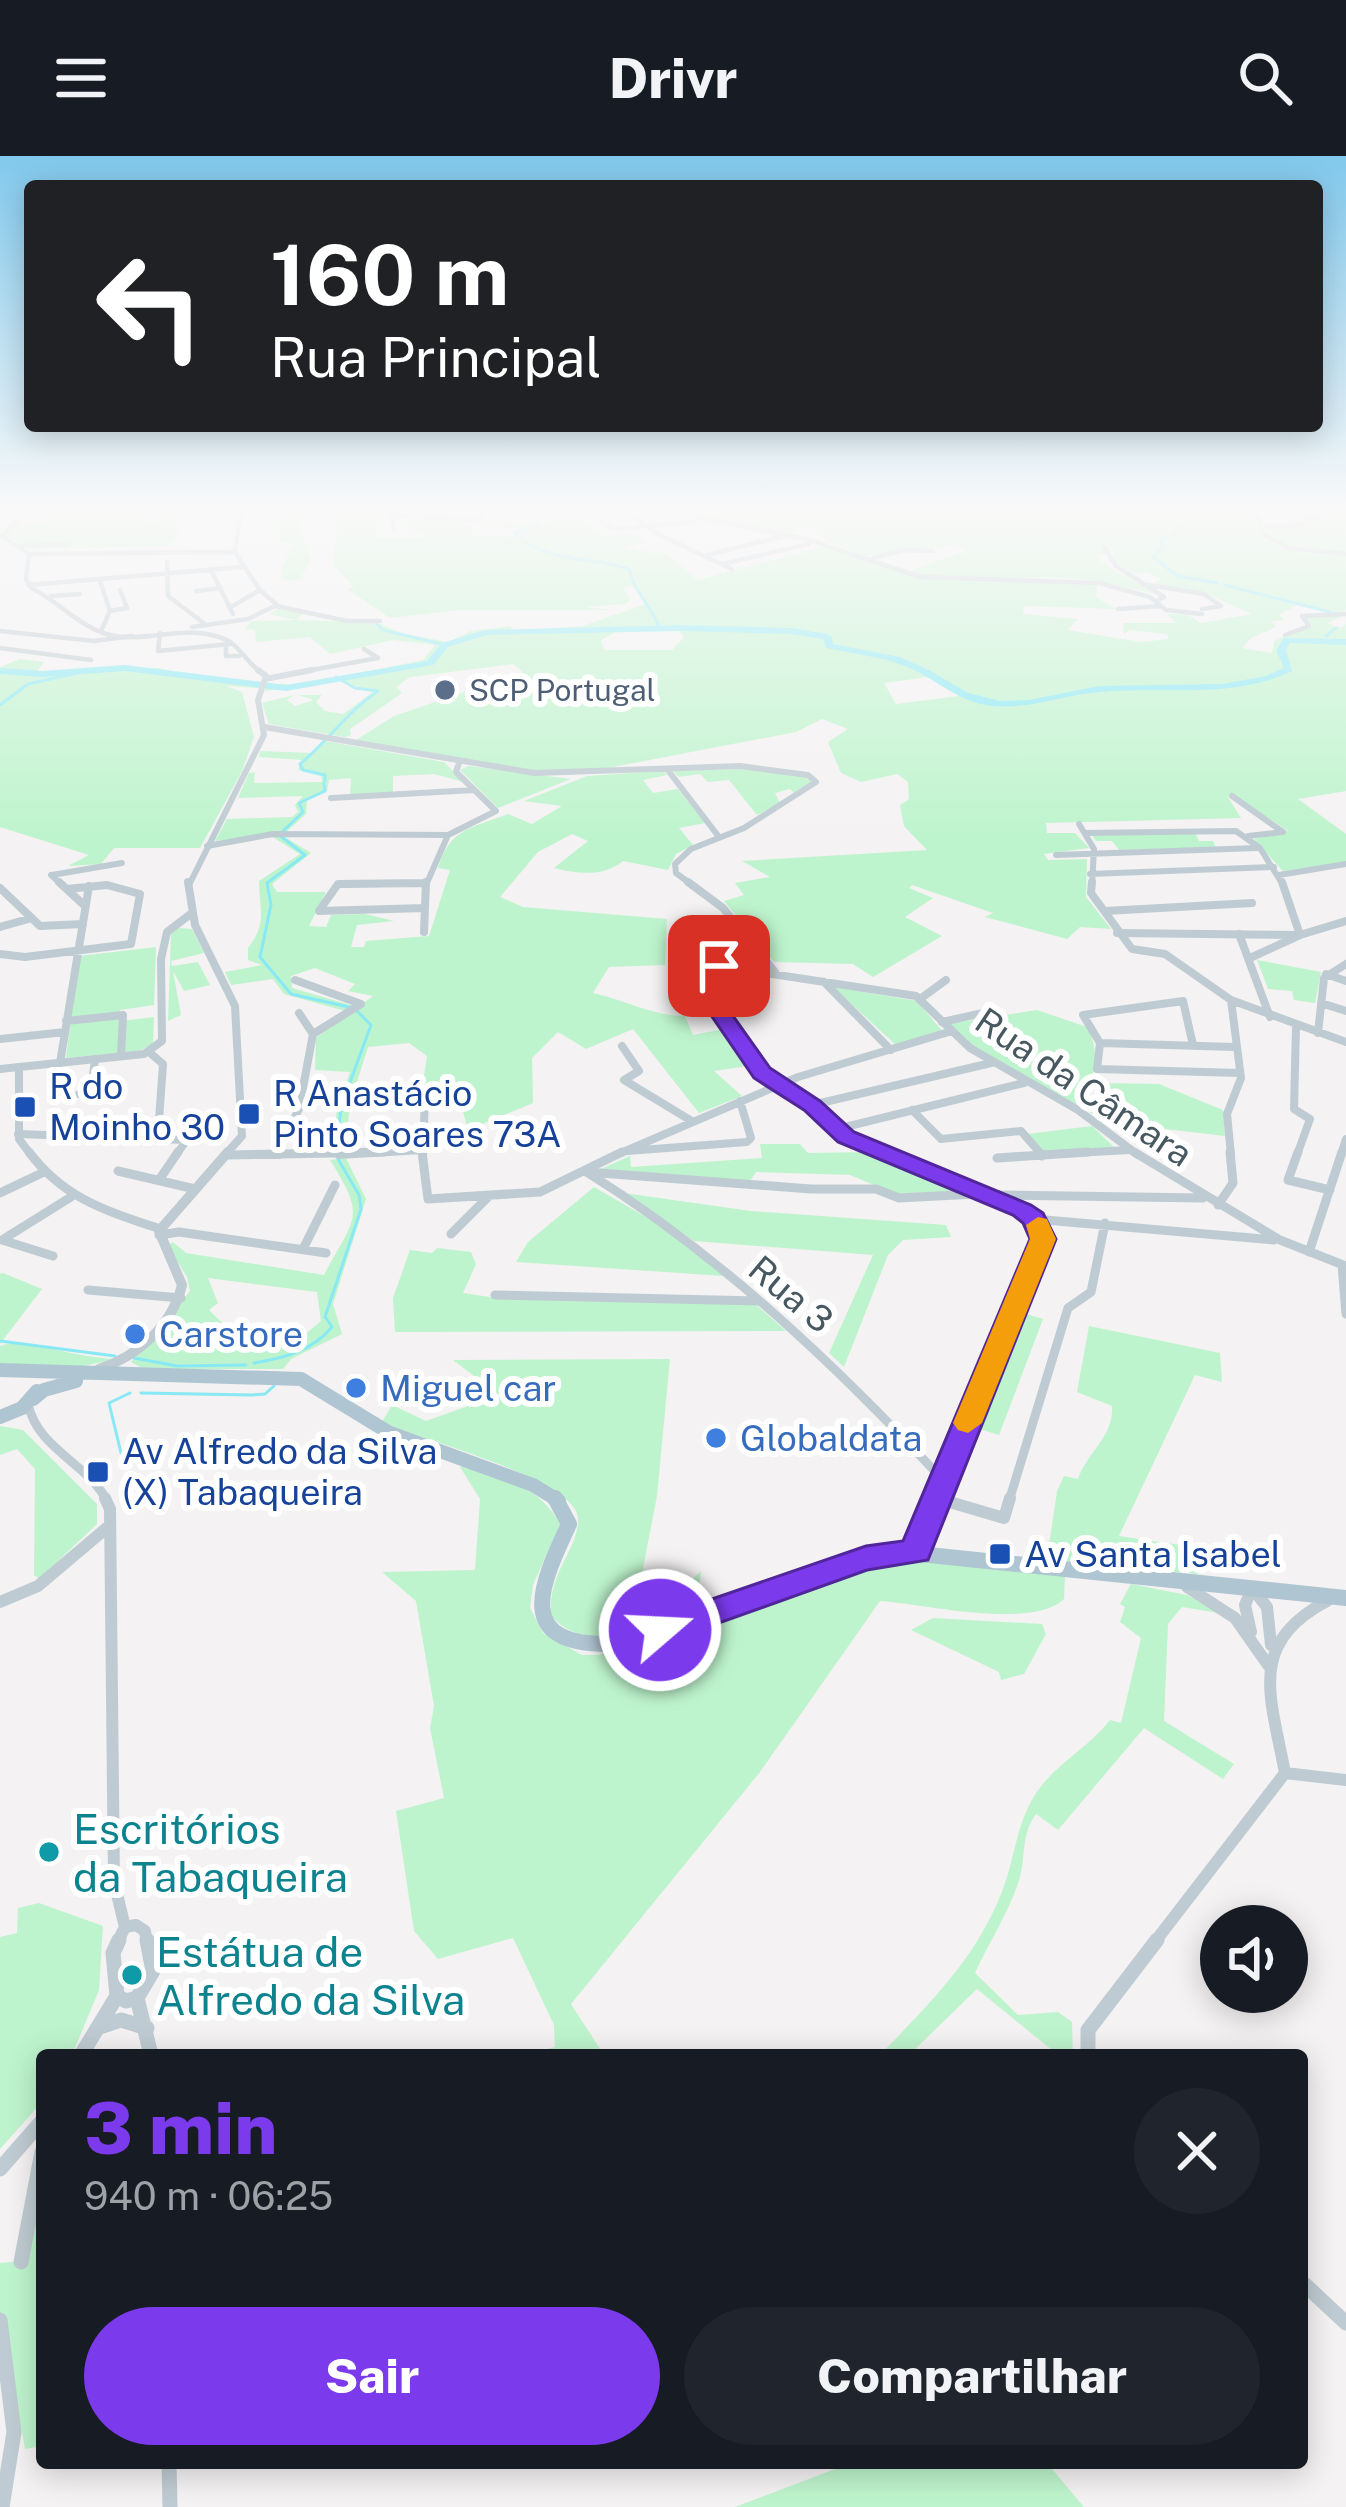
<!DOCTYPE html>
<html lang="pt">
<head>
<meta charset="utf-8">
<style>
	body { margin:0; font-family:"Public Sans",sans-serif; background:#20242c; color:#f1f3f6; height:100vh; display:flex; flex-direction:column; font-size:45px; white-space:nowrap }
	* { box-sizing:border-box; margin:0 }
	p { font-size:39px; color:#9ea1a6 }
	.icon { flex:none; width:66px; height:66px; fill:none; stroke:currentColor; stroke-width:2; stroke-linecap:round; stroke-linejoin:round }
	.map { position:relative; flex:1; overflow:hidden }
	.sheet { position:absolute; left:36px; top:1893px; width:1272px; height:420px; display:flex; flex-direction:column; background:#171b24; border-radius:12px; box-shadow:0 6px 30px #0003 }
	.sheet>* { flex:none }
	.banner { position:absolute; left:24px; top:24px; width:1299px; height:252px; border-radius:12px; box-shadow:0 6px 30px #0003; background:#202124; color:#fff; overflow:hidden }
	.buttons { position:absolute; left:1200px; top:1749px; display:grid; gap:24px }
	.buttons a { display:grid; place-items:center; width:108px; height:108px; border-radius:50%; background:#171b24; box-shadow:0 6px 30px #0003; font-size:60px }
	.pin { position:absolute; display:grid; place-items:center; width:102px; height:102px; color:#fff; margin:-51px; border-radius:24px; box-shadow:0 6px 18px #0006 }
	.me { position:absolute; width:132px; margin:-66px; rotate:71deg; stroke-linejoin:round; filter:drop-shadow(0 0 9px #0008) }
	.turn { display:flex; align-items:center; gap:42px; height:252px; padding:0 48px; font-size:54px }
	.turn .icon { width:156px; height:156px; stroke-width:2.5 }
	.turn b { display:block; font-size:84px; line-height:102px }
	.round { display:grid; place-items:center; flex:none; width:126px; height:126px; border-radius:63px; background:#20242c }
	.overview { display:flex; align-items:center; justify-content:space-between; height:204px; padding:0 48px }
	h1 { font-size:72px; font-weight:800; line-height:90px; color:#7c3aed }
	.button { display:flex; gap:24px; margin-top:auto; padding:24px 48px }
	.button a { flex:1; height:138px; border-radius:72px; background:#7c3aed; color:#fff; font-size:48px; font-weight:800; line-height:138px; text-align:center }
	.button a+a { background:#20242c; color:#f1f3f6 }
	header { display:flex; justify-content:space-between; align-items:center; height:156px; padding:0 48px; background:#171b24; font-size:54px; font-weight:800 }
	.map>svg:first-child { display:block }
</style>
</head>
<body>
<header><svg class="icon" aria-label="menu" viewBox="0 0 24 24"><path d="M4 6h16M4 12h16M4 18h16"/></svg>Drivr<svg class="icon" aria-label="search" viewBox="0 0 24 24"><circle cx="10" cy="10" r="6"/><path d="M15 15l6 6"/></svg></header>
<div class="map">
<svg width="1346" height="2351" viewBox="0 0 1346 2351">
	<rect width="100%" height="100%" fill="#f4f2f2"/>
	<path fill="#bef4cd" fill-rule="evenodd" d="M63 350H141L139 358 152 360 149 366 166 365 167 356H176L178 380 168 390 28 393 5 379 15 368 47 367Z
		M329 350 410 356 389 357V364H374L378 382H424V375L411 376 408 363 466 364 462 370H470L474 379 516 381 519 373 488 369 487 364 526 369 576 361 606 380 631 377 646 386 621 393 666 397 697 424 827 390 908 416 967 394 956 389 865 400 830 387 809 370 789 378 653 353 1079 350C1100 355 1122 359 1145 358 1186 356 1217 343 1256 362L1264 384 1302 396 1346 400V454L1336 457 1346 459 1327 467 1340 472 1346 468V635L1298 643 1346 678V706L1283 715 1254 683 1288 675 1232 638 1228 641 1241 662 1046 667 1047 677H1075L1089 692 1044 698 1048 704 1087 703 1086 741 1111 773 1080 771 1067 783 985 761 993 757 912 729 909 732 933 742 905 761 942 780 873 821 853 808 774 806 724 745 744 739 735 727 770 721 742 705 927 694 904 670 900 649 909 643 908 626 897 618 861 626 841 617 828 586 848 573 822 563 796 576 571 619 492 611 356 584 394 560 523 516 513 508 410 521 396 531 402 537 350 573 351 579 345 581 269 568 262 547 294 539 287 544 295 550 314 544 297 539H322L316 546 325 555 343 558 373 536 334 523 313 530 265 535 267 528H306L423 504 435 489 393 484 330 498 310 481 256 486 255 474 245 473 251 465 295 464 269 458 278 453 304 457 296 464 378 467 404 478 449 486 471 475 511 470 513 475 583 470 645 448 633 430 623 431 630 445 625 448 585 451 611 454H459L390 462 347 433 354 431 333 409 338 366ZM1104 393 1114 397 1113 404 1134 418 1146 416 1161 423 1152 429 1207 438 1252 458 1201 467 1188 459 1167 458 1176 467H1123L1124 478 1130 474 1167 478 1169 483 1141 486 1067 474 1078 463 1023 458 1024 450 1116 453 1096 441 1097 429 1037 423 989 427 1040 421 1094 424 1154 438C1134 423 1114 417 1095 400L1106 398ZM1299 448 1333 456 1304 460 1312 470 1274 485 1272 497 1242 492 1251 482 1276 471 1271 465 1285 464 1279 459ZM678 474 684 481 672 494H604L601 484 618 475ZM928 521 959 540 896 548 884 527Z
		M1346 350V397L1287 389 1268 379 1267 372 1304 370 1326 360 1329 351Z
		M295 357 311 404 299 425 283 423 282 413 293 388 280 385 278 363Z
		M20 503 44 506 37 515 43 517 159 512 216 525 260 528 258 532 226 530 242 536 254 581 242 615 200 692H114L101 708 68 710 89 699 0 671V511Z
		M325 585 444 606 464 626 434 618 393 620V637L350 639 351 622 329 624 327 635 307 644 306 658 285 677 215 685 227 663 292 661 298 656 295 649 303 640 238 642 249 617 255 616 254 627 322 626 321 620 298 614 302 604 259 601 260 595 313 597Z
		M469 610 571 623 498 652 460 614Z
		M742 613 802 619 812 626 795 638 790 633 775 637 780 647 757 659 729 624 708 626 700 618 679 621 673 615Z
		M663 615 667 619 643 624 653 637 678 633 705 667 679 672 693 689 676 698 668 714 623 705C604 721 578 718 554 712L588 685 572 678 538 696 500 741 523 751 667 763 665 809 609 811 593 837C625 844 653 860 685 860L693 879 724 873 748 910 714 915 742 940 699 957 633 873 586 893 558 876 532 902 533 947 468 974 458 937 422 934 427 900 409 887 368 891 350 948 345 996 332 998 337 954 350 916 315 914 316 882 373 840 348 835 355 828 315 812 291 820 292 832 354 850 345 855 284 838 273 823 231 829 225 816 262 809 248 804V792C268 767 259 752 259 725L300 698 271 680H283L311 697 272 728 277 736H326L309 770 326 771 331 759 365 758 394 765 357 769 351 791H364L366 785 429 780 450 714 438 712C450 672 472 672 508 658L532 668 562 650 524 645 587 620Z
		M1195 677 1199 685H1213L1216 691 1119 694 1112 685H1096L1092 679Z
		M178 772 192 773 204 797 171 805 172 810 198 806 210 829 184 835 173 815 181 859 168 865 171 778Z
		M156 791 154 849 120 854 121 865 154 861 153 888 139 895 66 902 79 800Z
		M1257 804 1321 816 1315 847 1294 844 1292 835 1268 833Z
		M833 831 917 845 943 876 897 890Z
		M1037 854 1087 871C1101 897 1094 917 1085 944L1075 948 974 892 947 868Z
		M1101 927 1159 928 1223 954 1225 980 1105 966 1085 953Z
		M1092 970 1117 994 1043 996 1027 978Z
		M760 988H800L808 997 872 996 965 1036 898 1039 850 1019 756 1016 750 1025 601 1013 630 1000 631 1011 762 1002Z
		M346 1002 366 1043 333 1148 342 1178 291 1203 283 1213H144L131 1206 190 1135 187 1121 168 1090 173 1086 186 1097 324 1119C355 1060 367 1063 330 1004ZM208 1122 317 1136 321 1165 295 1187 246 1190 209 1154 218 1147Z
		M594 1031 665 1072 724 1120 516 1106 528 1086Z
		M624 1037 751 1055 946 1069 951 1081 903 1084 888 1099 844 1211 829 1197 873 1099 694 1085Z
		M437 1092 471 1096 476 1108 463 1137 503 1143 755 1148 786 1175 395 1176 393 1142 410 1094 432 1097Z
		M3 1117 42 1133 0 1188V1118Z
		M1023 1157 1043 1163 999 1279 976 1272Z
		M1089 1170 1220 1197 1222 1226 1195 1219 1119 1380 1208 1393 1207 1414 1196 1418 1047 1403 1057 1335 1064 1320 1078 1323C1087 1296 1114 1281 1112 1250L1077 1236Z
		M11 1187C49 1189 79 1202 116 1203L70 1213 0 1207V1190Z
		M670 1203 657 1340 641 1423 684 1431 701 1415 697 1453C651 1468 591 1503 551 1460 548 1414 578 1396 578 1363 578 1323 417 1283 382 1266L392 1249 426 1265 499 1239 453 1204Z
		M0 1270 23 1274 97 1348V1368L39 1423 34 1419 35 1313 17 1293 0 1299Z
		M463 1309C502 1323 539 1329 560 1368L533 1429 530 1452 543 1477 582 1499H599L690 1471 897 1403 1065 1420 1064 1443C1032 1474 924 1448 880 1445L760 1616 571 1848 604 1899H524L555 1891 554 1869 513 1782 438 1803 414 1775 396 1655 444 1642 430 1572 434 1550 416 1445 382 1416 475 1414 480 1343 460 1311Z
		M1131 1428 1187 1439 1219 1457 1182 1451 1168 1468 1164 1565 1234 1608 1223 1623 1144 1572 1058 1674 1036 1658C1021 1679 1026 1698 1020 1721 1011 1753 989 1786 975 1817L1018 1859 1058 1856 1072 1866 1073 1899H1058L977 1833 909 1899H880C928 1849 975 1804 1001 1738 1014 1707 1015 1673 1033 1642 1053 1608 1087 1594 1110 1564L1121 1567 1141 1482 1120 1466 1125 1451 1120 1448Z
		M933 1462 1042 1468 1046 1478 1024 1518 1001 1524 999 1516 911 1474Z
		M39 1747 103 1770 99 1834 72 1899H42V1946L0 1993V1781L17 1777 18 1752Z
		M42 2005V2290L25 2293 0 2157V2107L21 2105Z
		M851 2307H1047L1084 2351H735Z"/>
	<g fill="none" stroke-linecap="round" stroke-linejoin="round">
		<path stroke="#88e9f4" stroke-width="3" d="M1200 350 1189 359 1192 367 1178 369 1173 380 1161 383 1163 392 1153 401 1178 420 1217 427
			M533 358 537 368 514 377C548 408 588 400 629 413 635 438 651 449 660 473
			M1224 429 1330 456
			M377 468 383 474 445 489
			M1326 480 1336 472
			M0 549 28 528 90 514
			M325 624V619L303 614 300 608C329 584 347 556 378 535L355 532 336 521
			M324 627 325 635 299 647 303 656 279 679 305 699 267 727 271 749 260 801 291 838 349 851
			M337 994 341 951 371 869 357 855
			M325 1161 361 1053 359 1039 338 1003
			M0 1185 115 1200
			M134 1202 177 1210 246 1209
			M254 1207C284 1202 312 1195 332 1171L326 1162
			M141 1237 252 1239 265 1238 274 1230
			M121 1297 109 1247 130 1237"/>
		<path fill="#88e9f4" fill-rule="evenodd" d="M681 469 791 472 827 478 832 481 833 488 900 501 929 514 968 537 1000 545 1029 544 1099 530 1222 528 1266 520 1284 512 1276 494 1284 482 1346 483V489L1290 487 1286 494 1292 515C1231 544 1166 530 1100 536 1059 539 1023 557 981 548 954 542 933 521 907 511 881 500 853 498 826 492L823 483 791 478 681 475 487 479 448 491 433 509 286 535 125 515 42 521 0 518V512L42 515 125 509 286 529 427 505 442 487 485 474Z"/>
		<path stroke="#bfcbd2" stroke-width="4.5" d="M399 350 497 357 603 350
			M619 350 659 379 732 413
			M642 350 806 383 921 421 1099 427 1150 441 1166 454 1202 458
			M1084 350 1135 357 1176 350
			M1232 350 1259 362 1264 379 1290 392 1346 398
			M1276 350 1281 358 1318 361
			M1281 350 1325 353
			M598 363 612 373 694 366
			M1262 371 1299 369 1322 359 1325 350
			M394 375 391 359 480 364 484 356
			M17 390 68 388
			M1105 392 1116 410 1164 441 1156 445
			M29 398 235 396
			M707 399 784 380
			M874 402 902 394 933 395
			M167 406 168 440 205 468
			M722 408 809 388 804 383
			M211 414 233 458
			M100 425 110 455 101 475
			M1142 428 1204 438 1221 450 1202 453
			M28 429 242 411
			M196 435 221 432
			M51 440 80 438
			M276 450 347 465H380
			M231 451 260 434
			M1118 453 1161 450
			M110 455 127 452 120 434
			M0 475 94 485 132 480
			M160 477 158 495 230 488
			M1285 479 1309 470 1302 460 1346 458
			M226 490V500H239
			M0 492 91 504
			M295 517 378 502 364 493"/>
		<path stroke="#bfcbd2" stroke-width="6" d="M265 523 312 514
			M264 571 534 617 740 610 808 619 816 626 744 672 691 693 675 708 676 717 692 729
			M667 613 719 681
			M1232 640 1283 676 1248 680
			M331 642 474 634
			M1079 668 1094 693 1092 729
			M1085 677 1236 675 1260 692 1283 729
			M207 690 273 678 448 679 496 655 456 616 459 607
			M1056 699 1257 692
			M1090 718 1274 711
			M51 719 62 729
			M52 719 122 707
			M1279 719 1346 708
			M337 729 426 727
			M426 729 448 679"/>
		<path stroke="#bfcbd2" stroke-width="8" d="M59 726 85 750
			M688 726 723 752 775 816
			M1092 726 1091 737 1132 793 1165 798 1231 844 1346 886
			M0 732 40 770 83 768
			M425 752 319 755 338 728 426 727
			M1105 755 1252 747
			M0 771 32 762
			M743 775 719 810 710 843 762 917 812 949 846 981 891 999
			M424 776 426 726
			M1239 778 1270 861
			M0 798 25 801 131 788 140 738 107 729 67 733
			M1250 802 1300 779 1282 726
			M719 810 916 840 970 892 1078 954 1138 999
			M1326 818 1346 825
			M824 826 891 894
			M920 843 946 824
			M1321 847 1346 855
			M299 857 313 878
			M66 865 123 859 121 900
			M942 866 992 855
			M1296 870 1294 953 1310 963 1297 999
			M1318 877 1324 822 1346 808
			M0 883 65 876
			M1100 887 1235 891
			M1193 889 1183 845 1083 859 1100 887 1097 913 1240 917
			M622 890 639 915 624 924 690 964
			M149 896 163 908 159 964
			M60 907 89 730
			M19 911V983L31 999
			M79 938 91 936 95 903
			M812 949 991 907
			M912 954 941 983 1021 975 1042 999
			M837 973 1024 927
			M18 978 187 984 176 999
			M187 984 201 969
			M627 995 747 986 751 982 740 945
			M227 999H279
			M275 999 299 953 313 878 361 848 295 824
			M339 999 422 994
			M423 999 425 939
			M616 999 798 921 952 875
			M1038 999 1129 994
			M1231 999 1227 958 1241 922 1231 844
			M1341 999 1346 983"/>
		<path stroke="#bfcbd2" stroke-width="9" d="M29 996C64 1043 107 1055 160 1073
			M422 996 428 1043 540 1036 622 996
			M884 996 1018 1052 1034 1063 1042 1077 937 1345
			M1039 996 1042 1000
			M1134 996 1280 1084 1346 1110
			M1298 996 1288 1024 1330 1034
			M227 999 384 996
			M997 1002 1088 996
			M118 1015 195 1033
			M585 1015C720 1099 835 1208 943 1324
			M587 1016 811 1033H876L899 1042 976 1038
			M159 1024 178 996
			M0 1037 44 1016
			M992 1039 1203 1042
			M1218 1049 1233 1027 1230 996
			M1034 1063 1274 1084
			M451 1078 489 1040
			M159 1079 179 1076 326 1097
			M303 1093 335 1029
			M1309 1096 1342 996
			M53 1100 2 1084 71 1041
			M1342 1109 1346 1158
			M88 1134 181 1142
			M495 1139 759 1145
			M28 1248C38 1294 87 1306 107 1345
			M935 1342 946 1345
			M1009 1345 1068 1152 1091 1136 1105 1067"/>
		<path stroke="#bfcbd2" stroke-width="12" d="M105 1342 110 1353 114 1726 125 1771 117 1787
			M936 1342 1004 1362 1010 1342
			M917 1396 938 1342
			M1187 1431 1235 1462 1268 1509
			M0 1446 38 1430 109 1370
			M1251 1476 1245 1449 1252 1432 1267 1451 1271 1489
			M1285 1617 1346 1624
			M125 1771 136 1769 145 1775 147 1787
			M1154 1787 1285 1617C1271 1541 1246 1488 1327 1445"/>
		<path stroke="#bfcbd2" stroke-width="15" d="M117 1840 113 1797 119 1784
			M117 1840 126 1845 137 1842 153 1815 147 1784
			M137 1842 151 1899
			M97 1872 121 1864 147 1872
			M81 1899 117 1840
			M1088 1899V1874L1157 1784
			M0 2013 42 1965
			M21 2106 42 1996
			M1302 2126 1346 2167
			M0 2164 14 2276 2 2351
			M169 2307 170 2351"/>
		<path stroke="#bfcbd2" stroke-width="4.5" d="M31 350 2 380 29 398 26 423 31 432C59 445 83 475 115 480 155 486 190 466 229 485
			M192 471 248 463 277 449 259 433 235 396 242 350
			M229 485C242 494 247 507 262 517"/>
		<path stroke="#bfcbd2" stroke-width="6" d="M189 729 264 579 258 544 266 520 258 514"/>
		<path stroke="#bfcbd2" stroke-width="8" d="M188 726 195 769 235 850 242 980 225 999
			M1117 777 1300 779 1346 765
			M0 913 144 898 162 885 161 803 167 776 192 757"/>
		<path stroke="#bfcbd2" stroke-width="10" d="M99 1213C138 1200 172 1170 182 1129L159 1075 228 996"/>
		<path stroke="#b0c5d2" stroke-width="14" d="M0 1214 301 1223 388 1276 533 1329 559 1345
			M33 1243 44 1234 76 1225
			M0 1261 22 1252 37 1235"/>
		<path stroke="#b0c5d2" stroke-width="16" d="M555 1342 569 1368C540 1430 512 1491 614 1488L866 1402 900 1396 1346 1442"/>
	</g>
	<linearGradient id="sky" x2="0" y2="1"><stop stop-color="#81c9ed"/><stop offset="0.52" stop-color="#faf9f9"/><stop offset="1" stop-color="#faf9f9" stop-opacity="0"/></linearGradient>
	<rect width="1346" height="679" fill="url(#sky)"/>
	<path fill="#7c3aed" stroke="#51269a" stroke-width="3" d="M712 805 729 810 721 843 770 912 820 945 854 976 1031 1049 1043 1057 1056 1083 928 1404 867 1414 660 1488 648 1484 643 1474 648 1465 866 1390 903 1385 1030 1083 1023 1067 1013 1059 838 986 804 954 754 922 700 843Z"/>
	<path fill="#f59e0b" d="M1038 1061 1047 1063 1056 1083 982 1267 968 1277 958 1274 953 1267 1030 1083 1026 1069Z"/>
	<circle fill="#5c6f8a" stroke="#fff" stroke-width="4.5" cx="445" cy="534" r="12"/>
	<g fill="#1a4fb4" stroke="#fff" stroke-width="4.5">
		<rect x="13" y="939" width="24" height="24" rx="6"/>
		<rect x="237" y="946" width="24" height="24" rx="6"/>
		<rect x="86" y="1304" width="24" height="24" rx="6"/>
		<rect x="988" y="1386" width="24" height="24" rx="6"/>
	</g>
	<g fill="#3f7fe0" stroke="#fff" stroke-width="4.5">
		<circle cx="135" cy="1178" r="12"/>
		<circle cx="356" cy="1232" r="12"/>
		<circle cx="716" cy="1282" r="12"/>
	</g>
	<g fill="#0f9aa8" stroke="#fff" stroke-width="4.5">
		<circle cx="49" cy="1696" r="12"/>
		<circle cx="132" cy="1819" r="12"/>
	</g>
	<g text-anchor="middle" dominant-baseline="central" stroke-width="12" stroke-linejoin="round" paint-order="stroke">
		<g font-size="30" fill="#4e5e75" stroke="#fff" text-anchor="start">
			<text x="469" y="534">SCP Portugal</text>
		</g>
		<g font-size="36" fill="#164399" stroke="#fff" text-anchor="start">
			<text x="49" y="930">R do<tspan x="49" dy="41">Moinho 30</tspan></text>
			<text x="273" y="937">R Anastácio<tspan x="273" dy="41">Pinto Soares 73A</tspan></text>
			<text x="122" y="1295">Av Alfredo da Silva<tspan x="122" dy="41">(X) Tabaqueira</tspan></text>
			<text x="1024" y="1398">Av Santa Isabel</text>
		</g>
		<g font-size="36" fill="#485861" stroke="#fff">
			<text transform="translate(1084 931) rotate(34)">Rua da Câmara</text>
			<text transform="translate(791 1138) rotate(40)">Rua 3</text>
		</g>
		<g font-size="36" fill="#366cbe" stroke="#fff" text-anchor="start">
			<text x="159" y="1178">Carstore</text>
			<text x="380" y="1232">Miguel car</text>
			<text x="740" y="1282">Globaldata</text>
		</g>
		<g font-size="42" fill="#0d838f" stroke="#fff" text-anchor="start">
			<text x="73" y="1672">Escritórios<tspan x="73" dy="48">da Tabaqueira</tspan></text>
			<text x="156" y="1795">Estátua de<tspan x="156" dy="48">Alfredo da Silva</tspan></text>
		</g>
	</g>
</svg>
<div class="buttons">
<a><svg class="icon" aria-label="sound" viewBox="0 0 24 24"><path d="M4 9h4l5-4v14l-5-4H4zM17 9q2 3 0 6"/></svg></a>
</div>
<div class="pin" style="left:719px;top:810px;background:#d93025"><svg class="icon" aria-label="arrive" viewBox="0 0 24 24"><path d="M6 21V4h12l-3 4 3 4H6"/></svg></div>
<svg class="me" style="left:660px;top:1474px" viewBox="-20 -20 40 40"><circle r="17" fill="#7c3aed" stroke="#fff" stroke-width="3"/><path d="M0-11L8 9 0 5-8 9z" fill="#fff"/></svg>
<div class="banner">
<div class="turn"><svg class="icon" aria-label="left" viewBox="0 0 24 24"><path d="M17 20v-9H6M10 6l-5 5 5 5"/></svg><div><b>160 m</b>Rua Principal</div></div>
</div>
<section class="sheet">
<div class="overview"><div><h1>3 min</h1><p>940 m · 06:25</p></div><a class="round"><svg class="icon" aria-label="close" viewBox="0 0 24 24"><path d="M6 6l12 12M18 6L6 18"/></svg></a></div>
<div class="button"><a>Sair</a><a>Compartilhar</a></div>
</section>
</div>
</body>
</html>
